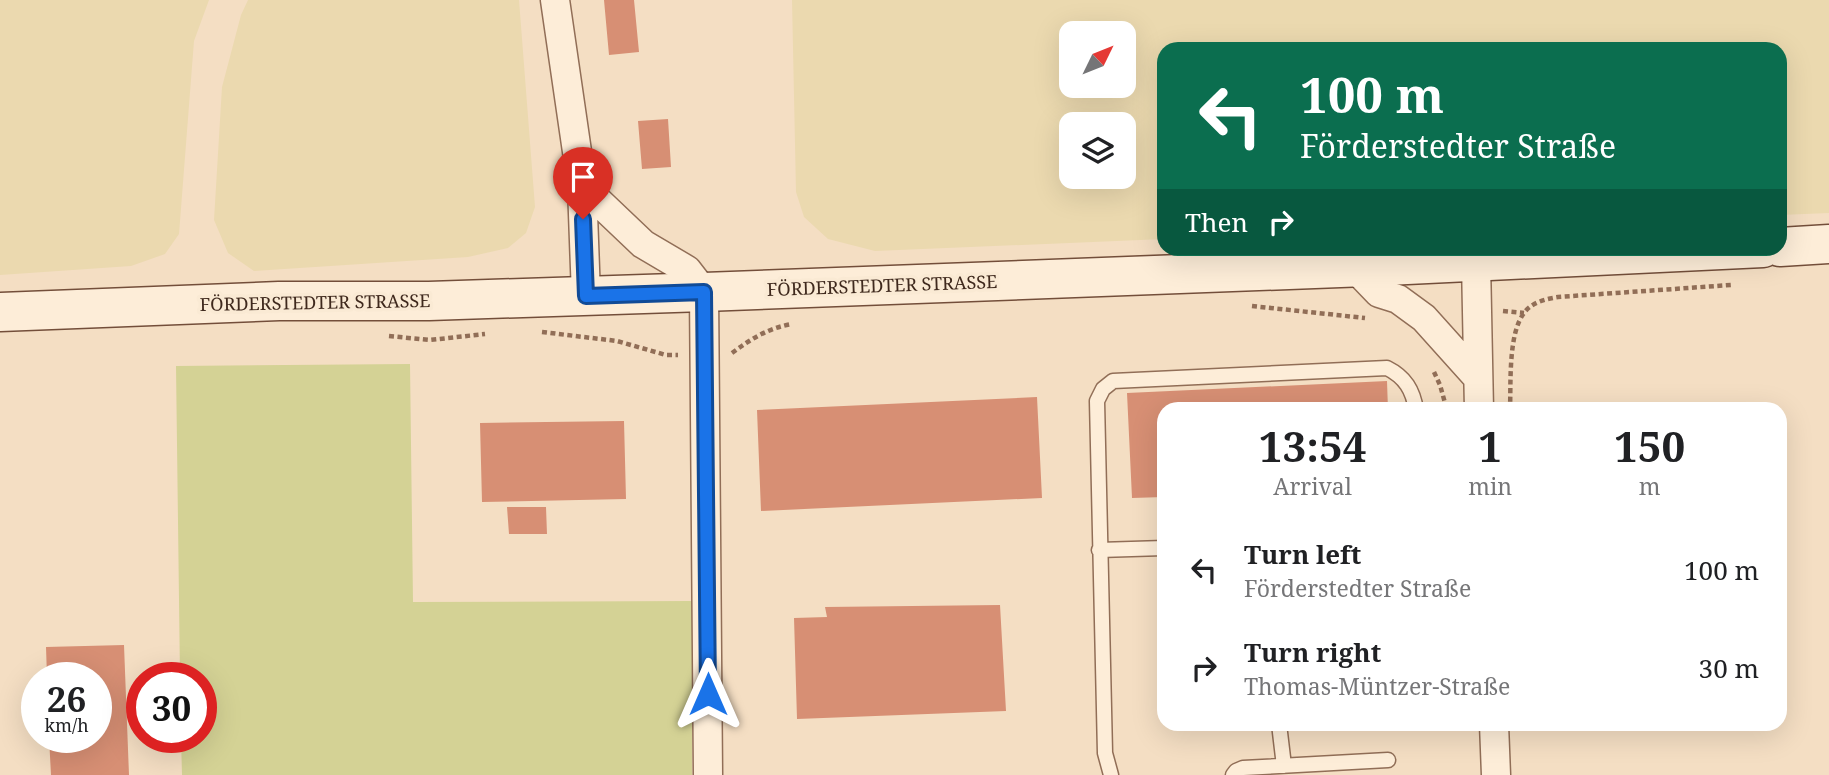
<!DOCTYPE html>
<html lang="en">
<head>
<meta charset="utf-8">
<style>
	body { margin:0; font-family:"Noto Serif",serif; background:#f6f6f6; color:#202124; height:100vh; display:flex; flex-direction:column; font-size:26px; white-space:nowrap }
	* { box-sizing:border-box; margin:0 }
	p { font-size:23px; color:#757577 }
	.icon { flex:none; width:38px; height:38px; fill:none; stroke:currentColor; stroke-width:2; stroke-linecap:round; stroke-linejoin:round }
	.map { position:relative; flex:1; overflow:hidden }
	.drawer { position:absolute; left:1157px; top:402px; width:630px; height:329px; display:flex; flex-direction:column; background:#fff; border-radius:21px; box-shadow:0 7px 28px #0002 }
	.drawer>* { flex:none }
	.hud { position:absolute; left:1157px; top:42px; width:630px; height:214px; border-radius:21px; box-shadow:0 7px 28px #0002; background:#0b6e4f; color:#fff; overflow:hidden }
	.needle { width:46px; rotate:47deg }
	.buttons { position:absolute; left:1059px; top:21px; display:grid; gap:14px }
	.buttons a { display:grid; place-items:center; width:77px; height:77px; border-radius:14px; background:#fff; box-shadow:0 7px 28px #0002; font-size:35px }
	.speed { position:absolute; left:21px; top:662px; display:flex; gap:14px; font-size:35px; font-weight:700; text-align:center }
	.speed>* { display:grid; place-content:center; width:91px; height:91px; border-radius:50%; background:#fff; box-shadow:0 7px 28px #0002; line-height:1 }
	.speed small { font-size:18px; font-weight:400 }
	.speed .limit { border:10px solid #d22; background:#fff; color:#111 }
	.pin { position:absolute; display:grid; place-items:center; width:60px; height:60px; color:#fff; margin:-72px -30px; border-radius:50% 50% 50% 0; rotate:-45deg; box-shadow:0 0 7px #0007 }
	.pin .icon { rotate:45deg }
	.me { position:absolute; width:77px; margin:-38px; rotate:0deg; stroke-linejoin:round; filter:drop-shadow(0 0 5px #0008) }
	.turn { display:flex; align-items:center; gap:24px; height:147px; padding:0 28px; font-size:32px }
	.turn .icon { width:91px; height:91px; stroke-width:2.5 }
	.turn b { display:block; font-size:49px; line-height:60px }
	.then { display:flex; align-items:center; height:66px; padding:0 28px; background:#0003; gap:14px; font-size:26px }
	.eta { display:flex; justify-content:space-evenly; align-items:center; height:119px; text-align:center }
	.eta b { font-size:42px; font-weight:700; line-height:49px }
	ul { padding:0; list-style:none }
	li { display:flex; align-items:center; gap:21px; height:98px; padding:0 28px }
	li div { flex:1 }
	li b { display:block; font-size:26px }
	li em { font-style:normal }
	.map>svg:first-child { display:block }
</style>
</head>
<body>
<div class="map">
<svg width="1829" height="775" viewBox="0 0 1829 775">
	<rect width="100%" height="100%" fill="#f4dec3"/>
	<path fill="#ebd9af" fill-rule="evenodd" d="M0 0H209L194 41 179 234 165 254 131 266 0 275Z
		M248 0H519L535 207 526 233 508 248 468 257 254 271 228 253 214 220 222 87 241 15Z
		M792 0H1829V213L1780 215V49H1164V239L875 251 828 239 804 217 796 192ZM1071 33H1124V86H1071ZM1071 124H1124V177H1071Z"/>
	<path fill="#d4d295" d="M410 364 413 602 692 601V775H182L181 737H201V677H180L176 366Z"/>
	<path fill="#d78f74" d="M604 0H634L639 52 609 55Z
		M668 119 671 167 642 169 638 121Z
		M1387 381 1388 410H1164V497L1132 498 1127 393Z
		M1037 397 1042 498 761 511 757 410Z
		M624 421 626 499 482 502 480 423Z
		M507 507H546L547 534H509Z
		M1000 605 1006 711 797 719 794 618 827 617 825 607Z
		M124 645 129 775H51L49 737H96V677H47L46 647Z"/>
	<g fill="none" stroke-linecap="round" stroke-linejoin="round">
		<defs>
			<path id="lane" d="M1099 550 1164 548
				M1279 724 1284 766
				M1111 775 1105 753 1097 401 1103 389 1113 381 1387 368C1405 377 1413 390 1416 410
				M1233 775 1236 771 1243 768 1388 760"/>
			<path id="street" d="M555 0 582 186 586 296
				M582 186 643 244 687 270 704 292 708 775
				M1476 262 1479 410
				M1354 267 1379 293 1398 299 1424 318 1477 377
				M1494 724 1496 775"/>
			<path id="secondary" d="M1780 247 1829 244
				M0 312 279 301H429L704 292 1366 267 1763 248"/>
		</defs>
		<use href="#lane" stroke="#916e57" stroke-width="17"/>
		<use href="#street" stroke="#916e57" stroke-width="31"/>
		<use href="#secondary" stroke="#734e3a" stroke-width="41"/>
		<path stroke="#916e57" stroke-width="4.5" stroke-dasharray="5 3.5" stroke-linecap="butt" d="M1252 306 1365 318
			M1503 311 1524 313
			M542 332 617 341 666 355H678
			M389 336 430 340 485 334
			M732 353C751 339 768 328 792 324
			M1434 372 1440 385 1447 410
			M1510 410C1511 383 1508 334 1524 313 1532 302 1546 299 1558 297L1731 285"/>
		<use href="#lane" stroke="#fdedd8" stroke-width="14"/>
		<use href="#street" stroke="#fdedd8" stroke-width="28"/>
		<use href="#secondary" stroke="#fdedd8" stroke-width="38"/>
	</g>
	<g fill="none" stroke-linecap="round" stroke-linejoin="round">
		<defs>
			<path id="route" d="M583 219 586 296 704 292 708 694"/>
		</defs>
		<use href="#route" stroke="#114b97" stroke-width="18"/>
		<use href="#route" stroke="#1a73e8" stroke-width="12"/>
	</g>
	<g text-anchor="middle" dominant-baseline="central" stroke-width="7" stroke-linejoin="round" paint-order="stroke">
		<g font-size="18" fill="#3f291d" stroke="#faead4">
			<text transform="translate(882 285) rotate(-2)">FÖRDERSTEDTER STRASSE</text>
			<text transform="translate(315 302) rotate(-1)">FÖRDERSTEDTER STRASSE</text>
		</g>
	</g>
</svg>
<div class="buttons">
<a><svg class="needle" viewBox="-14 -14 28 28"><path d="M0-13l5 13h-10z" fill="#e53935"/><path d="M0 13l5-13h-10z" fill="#757577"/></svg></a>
<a><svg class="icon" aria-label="layers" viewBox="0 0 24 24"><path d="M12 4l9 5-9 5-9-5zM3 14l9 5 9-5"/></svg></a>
</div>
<div class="speed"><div>26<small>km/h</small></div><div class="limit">30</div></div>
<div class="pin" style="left:583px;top:219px;background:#d93025"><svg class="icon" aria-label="arrive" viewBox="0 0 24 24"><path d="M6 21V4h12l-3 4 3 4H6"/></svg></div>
<svg class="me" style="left:708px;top:694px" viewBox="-20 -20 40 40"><path d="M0-17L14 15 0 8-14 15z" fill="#1a73e8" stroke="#fff" stroke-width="4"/></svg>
<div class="hud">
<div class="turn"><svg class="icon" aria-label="left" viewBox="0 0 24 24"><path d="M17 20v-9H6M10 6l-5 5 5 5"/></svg><div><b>100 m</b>Förderstedter Straße</div></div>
<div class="then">Then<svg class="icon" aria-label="right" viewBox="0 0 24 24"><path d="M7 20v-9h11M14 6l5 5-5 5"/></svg></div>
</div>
<section class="drawer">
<div class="eta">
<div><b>13:54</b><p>Arrival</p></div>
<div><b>1</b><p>min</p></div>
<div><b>150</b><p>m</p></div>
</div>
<ul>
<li><svg class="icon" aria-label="left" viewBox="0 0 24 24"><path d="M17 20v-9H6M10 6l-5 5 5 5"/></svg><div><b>Turn left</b><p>Förderstedter Straße</p></div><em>100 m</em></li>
<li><svg class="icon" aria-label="right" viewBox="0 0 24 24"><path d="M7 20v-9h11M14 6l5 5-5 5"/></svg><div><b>Turn right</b><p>Thomas-Müntzer-Straße</p></div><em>30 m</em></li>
</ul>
</section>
</div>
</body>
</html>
